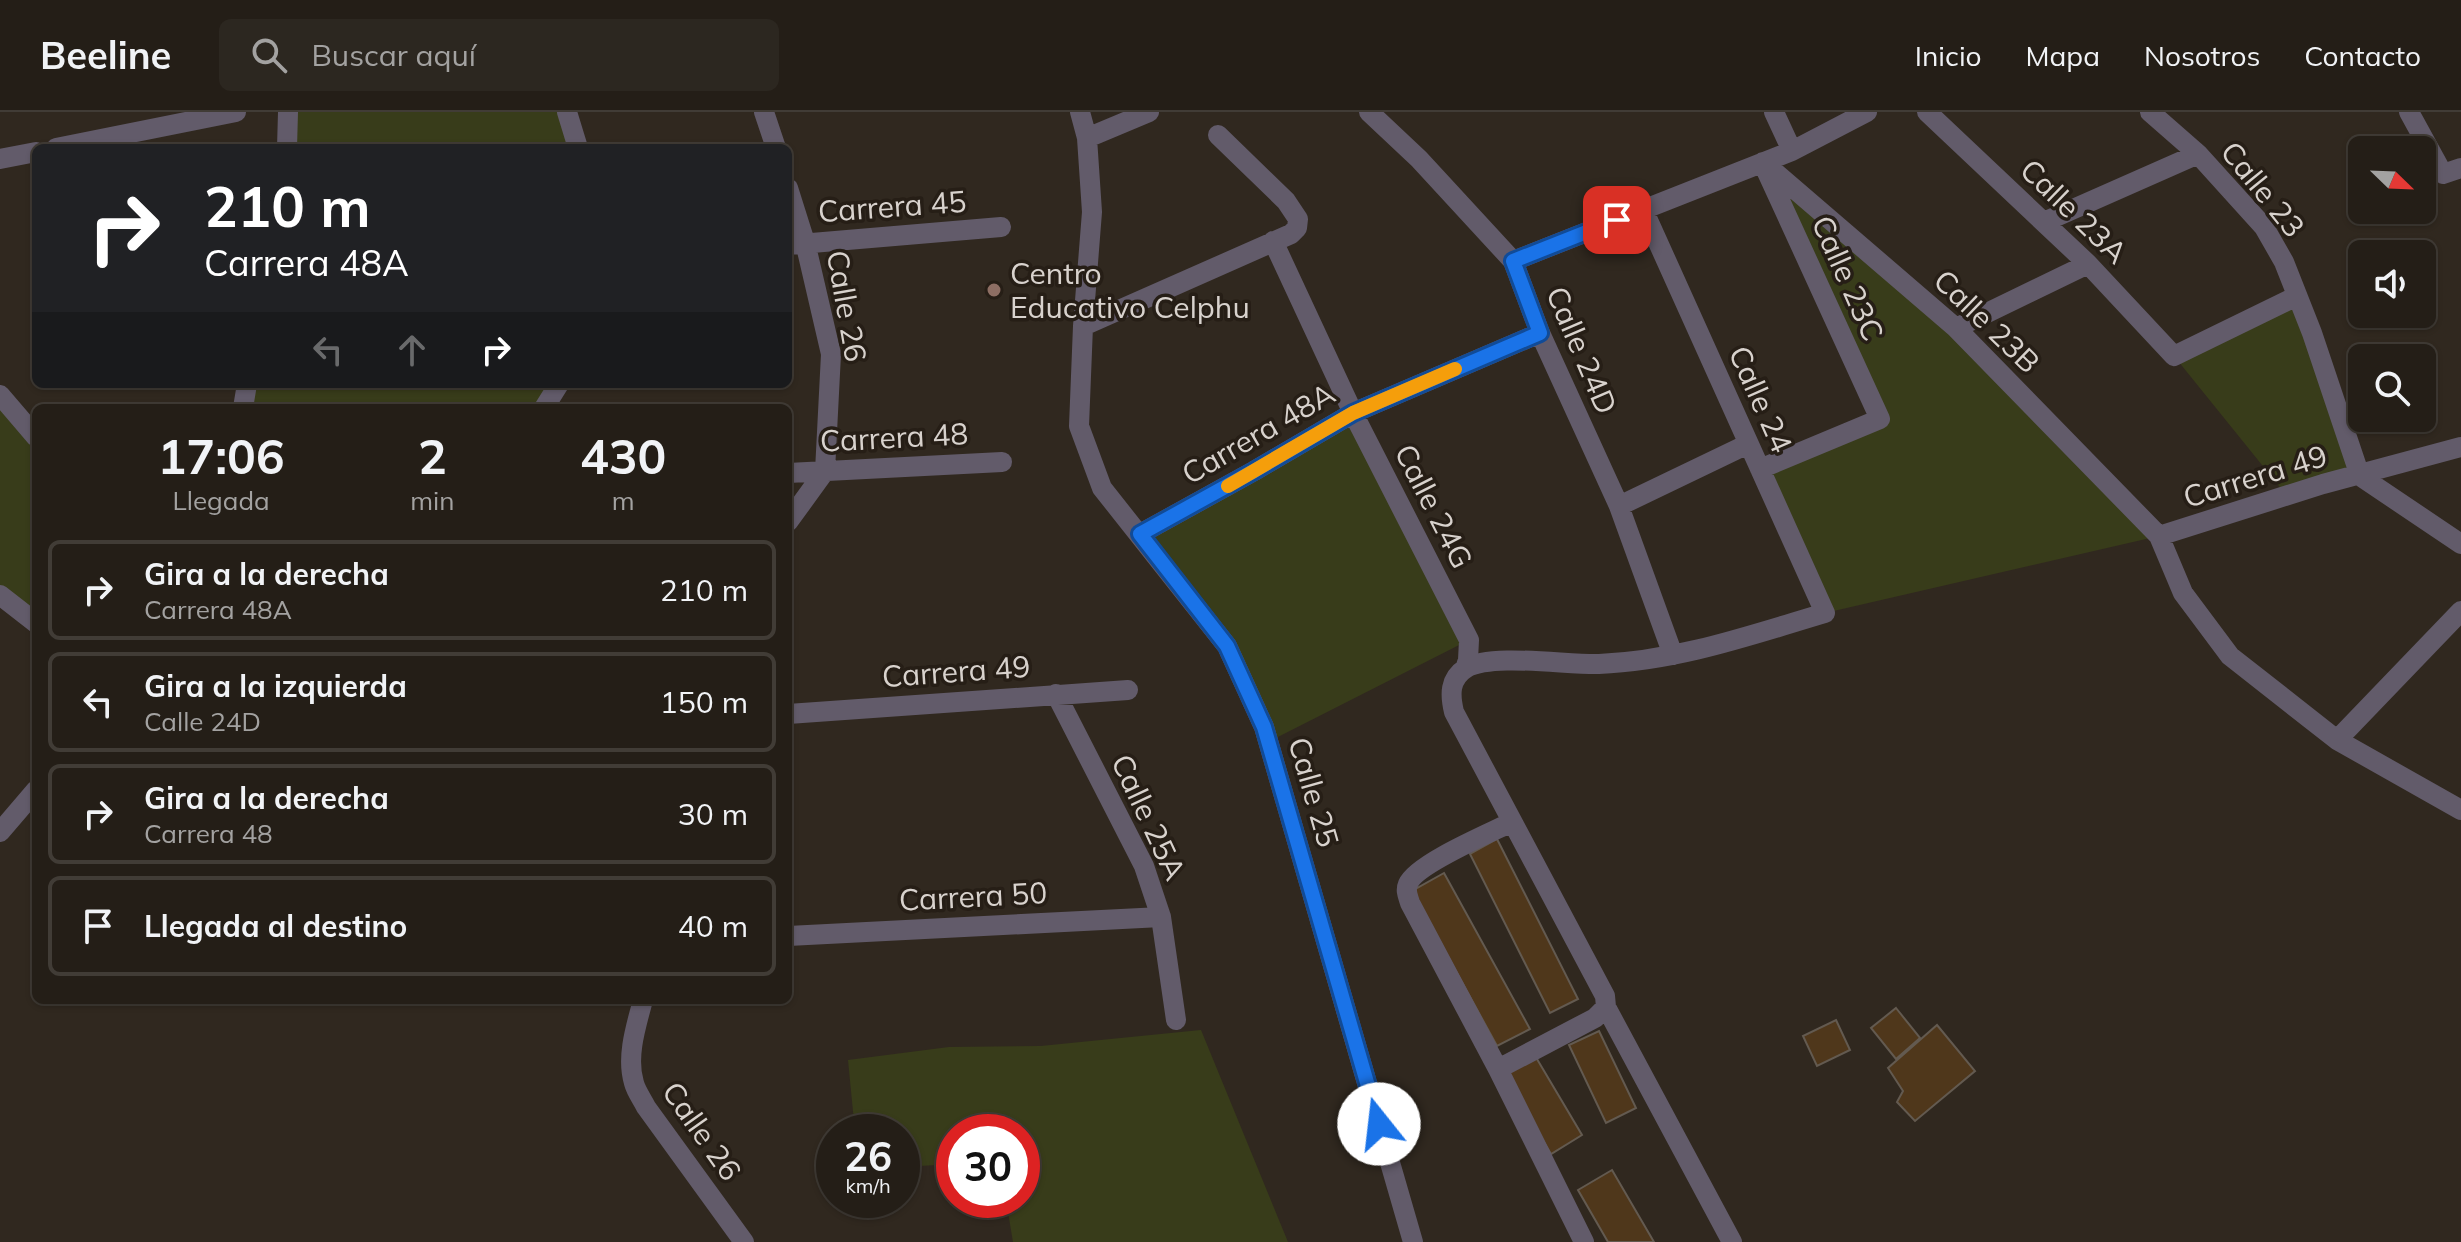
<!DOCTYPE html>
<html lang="es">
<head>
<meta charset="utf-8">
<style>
	body { margin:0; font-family:Mulish,sans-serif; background:#2c2720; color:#f1f3f6; height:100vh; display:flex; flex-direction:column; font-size:30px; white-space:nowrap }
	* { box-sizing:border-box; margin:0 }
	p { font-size:26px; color:#a3a2a1 }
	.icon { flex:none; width:44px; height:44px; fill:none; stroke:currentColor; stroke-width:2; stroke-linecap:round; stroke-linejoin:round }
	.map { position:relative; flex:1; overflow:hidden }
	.side { position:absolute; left:32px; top:292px; width:760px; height:600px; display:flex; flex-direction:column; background:#241e17; border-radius:12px; box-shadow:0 2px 6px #0004,0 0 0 2px #413c36 }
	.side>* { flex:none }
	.top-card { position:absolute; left:32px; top:32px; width:760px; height:244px; border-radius:12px; box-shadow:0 2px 6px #0004,0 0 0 2px #413c36; background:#202124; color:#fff; overflow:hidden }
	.needle { width:52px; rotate:113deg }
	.controls { position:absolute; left:2348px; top:24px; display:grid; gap:16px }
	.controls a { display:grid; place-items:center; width:88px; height:88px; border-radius:12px; background:#241e17; box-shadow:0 2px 6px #0004,0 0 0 2px #413c36; font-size:40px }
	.speed { position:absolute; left:816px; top:1002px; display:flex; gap:16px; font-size:40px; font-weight:700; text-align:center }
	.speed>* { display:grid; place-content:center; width:104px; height:104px; border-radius:50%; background:#241e17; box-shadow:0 2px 6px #0004,0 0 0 2px #413c36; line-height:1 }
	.speed small { font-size:20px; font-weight:400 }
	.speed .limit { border:12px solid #d22; background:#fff; color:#111 }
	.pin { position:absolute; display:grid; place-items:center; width:68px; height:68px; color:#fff; margin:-34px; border-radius:16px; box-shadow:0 4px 12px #0006 }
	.me { position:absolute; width:88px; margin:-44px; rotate:344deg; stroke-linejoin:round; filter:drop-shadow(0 0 6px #0008) }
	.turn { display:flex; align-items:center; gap:28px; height:168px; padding:0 40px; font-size:36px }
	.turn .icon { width:104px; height:104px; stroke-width:2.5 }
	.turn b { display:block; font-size:56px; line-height:68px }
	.lanes { display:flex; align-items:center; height:76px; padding:0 40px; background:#0003; justify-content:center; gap:40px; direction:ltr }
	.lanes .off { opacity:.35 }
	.eta { display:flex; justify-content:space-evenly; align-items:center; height:136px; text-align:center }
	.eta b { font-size:48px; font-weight:700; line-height:56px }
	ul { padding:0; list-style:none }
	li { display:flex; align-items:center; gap:24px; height:100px; margin:0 16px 12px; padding:0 24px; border:4px solid #413c36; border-radius:12px }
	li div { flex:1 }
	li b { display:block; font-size:30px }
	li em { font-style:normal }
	header { display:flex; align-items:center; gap:48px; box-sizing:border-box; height:112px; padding:0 40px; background:#241e17; border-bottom:2px solid #413c36 }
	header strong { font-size:38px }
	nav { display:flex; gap:44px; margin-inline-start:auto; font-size:28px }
	.search { width:560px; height:72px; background:#2c2720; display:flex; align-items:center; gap:20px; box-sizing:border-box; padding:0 28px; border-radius:12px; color:#a3a2a1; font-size:30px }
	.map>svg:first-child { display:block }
</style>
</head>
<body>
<header>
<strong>Beeline</strong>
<div class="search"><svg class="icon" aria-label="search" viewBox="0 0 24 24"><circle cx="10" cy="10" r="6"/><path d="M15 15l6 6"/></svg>Buscar aquí</div>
<nav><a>Inicio</a><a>Mapa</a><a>Nosotros</a><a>Contacto</a></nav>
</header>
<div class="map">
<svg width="2461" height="1130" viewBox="0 0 2461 1130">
	<rect width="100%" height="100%" fill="#30281f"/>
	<path fill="#383c1a" d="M288 0H567L578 36H287Z
		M1763 50 1963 223 2159 424 1825 501 1760 357 1879 307Z
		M2297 184 2360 364 2287 384 2174 244Z
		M247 272H559L544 296H243Z
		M0 283 36 325V511L0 483Z
		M1353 301 1469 528 1268 630 1227 534 1140 422Z
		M1201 918 1288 1130H1013L1006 1088H1022V1020H954V1052L902 1055V1020H855L848 948 949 935 1041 934Z"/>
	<path fill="#4f371b" stroke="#635a50" stroke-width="2" d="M1497 727 1578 887 1550 901 1470 742Z
		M1444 761 1530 917 1497 934 1412 779Z
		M1896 896 1920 926 1896 947 1871 916Z
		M1836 908 1850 938 1817 954 1803 924Z
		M1937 913 1975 959 1915 1009 1897 990 1903 979 1888 956Z
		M1599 919 1636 996 1606 1011 1569 933Z
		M1534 942 1582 1023 1551 1042 1503 961Z
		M1612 1058 1654 1130H1608L1578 1078Z"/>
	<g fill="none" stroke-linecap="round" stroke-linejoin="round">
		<path stroke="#625b6a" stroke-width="20" d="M567 0 578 36
			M764 0 776 36
			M1080 0 1087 26 1092 100 1083 214 1079 314 1102 376 1227 534 1264 615 1413 1130
			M1369 0 1419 47 1513 149 1540 221 1619 394 1673 543
			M1774 0 1792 39
			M1927 0 2088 152 2174 244 2297 184
			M2150 0 2198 42 2264 115 2284 150 2312 221 2360 364 2461 432
			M2409 0 2443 62 2461 56
			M1087 26 1149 0
			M56 36 236 0
			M287 36 288 0
			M0 47 36 40
			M1763 50 1956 216 2159 424 2183 481 2230 544 2337 628 2461 698
			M788 76 805 130 831 242 825 359 788 410
			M2044 110 2198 42
			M1273 129 1353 301 1469 528 1468 548 1465 557
			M788 133 1001 115
			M1513 149 1792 39 1867 0
			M1083 214 1291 122 1297 116 1298 107 1286 89 1218 23
			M1956 216 2088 152
			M0 283 36 325
			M243 296 247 272
			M544 296 559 272
			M1760 357 1880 307 1766 58
			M788 361 1002 350
			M1619 394 1748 332
			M1140 422 1254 359 1353 301 1540 221
			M2159 424 2323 372 2461 335
			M0 483 36 511
			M1056 582 1144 754 1161 805 1176 908
			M788 602 1128 578
			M2337 628 2461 499
			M1512 710C1490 721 1416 752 1408 772 1405 779 1408 784 1410 791L1498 957 1584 1130
			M0 720 36 678
			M788 824 1161 805
			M643 888C636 914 626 945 634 971 636 979 642 987 646 995L744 1130
			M1606 895 1732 1130
			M1498 957 1595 906 1606 895 1605 884 1454 600C1450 583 1449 567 1466 556 1492 541 1566 553 1599 552 1677 549 1751 523 1825 501L1643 97"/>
	</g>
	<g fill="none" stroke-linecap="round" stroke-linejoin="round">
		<defs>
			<path id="route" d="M1379 1012 1264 615 1227 534 1140 422 1254 359 1353 301 1540 221 1513 149 1617 108"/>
		</defs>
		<use href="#route" stroke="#114b97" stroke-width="20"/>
		<use href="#route" stroke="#1a73e8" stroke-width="14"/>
		<path stroke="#f59e0b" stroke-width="14" d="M1228 374 1353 301 1455 257"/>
	</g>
	<circle fill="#8d6e63" stroke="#261e16" stroke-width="3" cx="994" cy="178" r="8"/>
	<g text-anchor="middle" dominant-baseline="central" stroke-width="7" stroke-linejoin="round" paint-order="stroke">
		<g font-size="30" fill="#d8d2cd" stroke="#261e16">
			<text transform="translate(2263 77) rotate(51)">Calle 23</text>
			<text transform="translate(892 94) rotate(-4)">Carrera 45</text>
			<text transform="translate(2074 99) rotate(44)">Calle 23A</text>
			<text transform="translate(1848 166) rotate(66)">Calle 23C</text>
			<text transform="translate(847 194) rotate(80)">Calle 26</text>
			<text transform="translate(1987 209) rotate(44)">Calle 23B</text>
			<text transform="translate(1582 238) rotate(67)">Calle 24D</text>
			<text transform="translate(1761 287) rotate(66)">Calle 24</text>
			<text transform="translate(1258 321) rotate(-30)">Carrera 48A</text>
			<text transform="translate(894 325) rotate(-3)">Carrera 48</text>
			<text transform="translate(2255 364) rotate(-17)">Carrera 49</text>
			<text transform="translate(1434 394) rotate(63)">Calle 24G</text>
			<text transform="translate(956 559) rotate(-4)">Carrera 49</text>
			<text transform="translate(1314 680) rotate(74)">Calle 25</text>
			<text transform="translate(1149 705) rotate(65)">Calle 25A</text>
			<text transform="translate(973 784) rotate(-3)">Carrera 50</text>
			<text transform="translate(702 1019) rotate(55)">Calle 26</text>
		</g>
		<g font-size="30" fill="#d8d2cd" stroke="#261e16" text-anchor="start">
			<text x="1010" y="161">Centro<tspan x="1010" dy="34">Educativo Celphu</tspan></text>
		</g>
	</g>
</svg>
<div class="controls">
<a><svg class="needle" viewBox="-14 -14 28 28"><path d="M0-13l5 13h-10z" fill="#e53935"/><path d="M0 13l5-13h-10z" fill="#a3a2a1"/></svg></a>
<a><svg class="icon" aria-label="sound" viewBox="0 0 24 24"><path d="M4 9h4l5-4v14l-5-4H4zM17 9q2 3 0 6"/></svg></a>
<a><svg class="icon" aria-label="search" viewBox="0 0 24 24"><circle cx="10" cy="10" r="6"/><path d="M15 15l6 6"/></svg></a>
</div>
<div class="speed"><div>26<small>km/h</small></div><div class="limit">30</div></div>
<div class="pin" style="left:1617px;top:108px;background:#d93025"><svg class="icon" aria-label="arrive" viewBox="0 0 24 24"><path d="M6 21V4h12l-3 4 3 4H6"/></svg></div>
<svg class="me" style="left:1379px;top:1012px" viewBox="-20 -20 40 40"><circle r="19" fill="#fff"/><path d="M0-13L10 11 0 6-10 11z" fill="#1a73e8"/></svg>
<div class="top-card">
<div class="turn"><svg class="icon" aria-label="right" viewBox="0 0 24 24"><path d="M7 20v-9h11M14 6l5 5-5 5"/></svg><div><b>210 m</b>Carrera 48A</div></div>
<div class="lanes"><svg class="icon off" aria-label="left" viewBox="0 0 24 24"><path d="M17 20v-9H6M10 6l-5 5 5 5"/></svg><svg class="icon off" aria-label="ahead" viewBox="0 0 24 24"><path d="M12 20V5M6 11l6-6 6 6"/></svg><svg class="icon" aria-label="right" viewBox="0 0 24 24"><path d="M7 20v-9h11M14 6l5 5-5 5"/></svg></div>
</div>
<section class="side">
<div class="eta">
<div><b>17:06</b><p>Llegada</p></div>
<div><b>2</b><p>min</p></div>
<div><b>430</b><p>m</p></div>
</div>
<ul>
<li><svg class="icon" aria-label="right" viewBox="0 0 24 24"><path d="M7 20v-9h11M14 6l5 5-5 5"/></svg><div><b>Gira a la derecha</b><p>Carrera 48A</p></div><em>210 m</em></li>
<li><svg class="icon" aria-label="left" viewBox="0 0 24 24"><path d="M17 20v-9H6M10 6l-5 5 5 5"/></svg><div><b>Gira a la izquierda</b><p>Calle 24D</p></div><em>150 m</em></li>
<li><svg class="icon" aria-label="right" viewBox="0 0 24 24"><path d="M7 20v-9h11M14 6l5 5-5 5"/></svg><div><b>Gira a la derecha</b><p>Carrera 48</p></div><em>30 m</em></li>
<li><svg class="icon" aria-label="arrive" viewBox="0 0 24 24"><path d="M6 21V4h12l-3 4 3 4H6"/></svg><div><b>Llegada al destino</b></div><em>40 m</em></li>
</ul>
</section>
</div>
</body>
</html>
